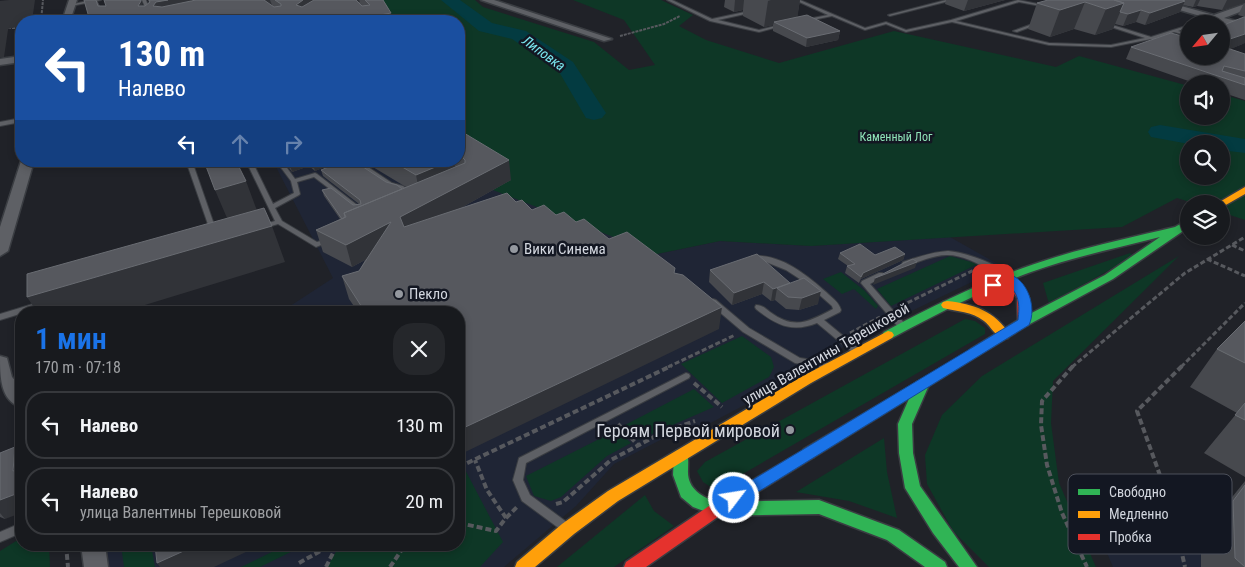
<!DOCTYPE html>
<html lang="ru">
<head>
<meta charset="utf-8">
<style>
	body { margin:0; font-family:"Roboto Condensed",sans-serif; background:#25272b; color:#f1f3f6; height:100vh; display:flex; flex-direction:column; font-size:19px; white-space:nowrap }
	* { box-sizing:border-box; margin:0 }
	p { font-size:16px; color:#9fa1a4 }
	.icon { flex:none; width:28px; height:28px; fill:none; stroke:currentColor; stroke-width:2; stroke-linecap:round; stroke-linejoin:round }
	.map { position:relative; flex:1; overflow:hidden }
	.side { position:absolute; left:15px; top:306px; width:450px; height:245px; display:flex; flex-direction:column; background:#181a1e; border-radius:20px; box-shadow:0 2px 8px #0003,0 0 0 1px #36383c }
	.side>* { flex:none }
	.top-card { position:absolute; left:15px; top:15px; width:450px; height:152px; border-radius:20px; box-shadow:0 2px 8px #0003,0 0 0 1px #36383c; background:#1a4fa0; color:#fff; overflow:hidden }
	.needle { width:32px; rotate:241deg }
	.buttons { position:absolute; left:1180px; top:15px; display:grid; gap:10px }
	.buttons a { display:grid; place-items:center; width:50px; height:50px; border-radius:50%; background:#181a1e; box-shadow:0 2px 8px #0003,0 0 0 1px #36383c; font-size:25px }
	.pin { position:absolute; display:grid; place-items:center; width:42px; height:42px; color:#fff; margin:-21px; border-radius:10px; box-shadow:0 2px 8px #0006 }
	.me { position:absolute; width:55px; margin:-28px; rotate:59deg; stroke-linejoin:round; filter:drop-shadow(0 0 4px #0008) }
	.turn { display:flex; align-items:center; gap:18px; height:105px; padding:0 20px; font-size:22px }
	.turn .icon { width:65px; height:65px; stroke-width:2.5 }
	.turn b { display:block; font-size:35px; line-height:42px }
	.lanes { display:flex; align-items:center; height:48px; padding:0 20px; background:#0003; justify-content:center; gap:25px; direction:ltr }
	.lanes .off { opacity:.35 }
	.round { display:grid; place-items:center; flex:none; width:52px; height:52px; border-radius:20px; background:#25272b }
	.summary { display:flex; align-items:center; justify-content:space-between; height:85px; padding:0 20px }
	h1 { font-size:30px; font-weight:600; line-height:38px; color:#1a73e8 }
	ul { padding:0; list-style:none }
	li { display:flex; align-items:center; gap:15px; height:68px; margin:0 10px 8px; padding:0 10px; border:2px solid #36383c; border-radius:20px }
	li div { flex:1 }
	li b { display:block; font-size:19px }
	li em { font-style:normal }
	.map>svg:first-child { display:block }
</style>
</head>
<body>
<div class="map">
<svg width="1245" height="567" viewBox="0 0 1245 567">
	<rect width="100%" height="100%" fill="#202228"/>
	<path fill="#1f2535" d="M273 161H459L657 254 720 241 811 246 950 237 1003 267 895 319 814 363 769 392 701 428 666 437 614 464 576 506 504 567H108L106 545H459V312H281L333 278Z
		M1083 497 1152 506 1244 567H1113Z"/>
	<path fill="#0e3726" fill-rule="evenodd" d="M377 0H475L483 7 594 42 629 70 655 65 624 20 573 0H661L693 15 679 26 706 40 779 63 894 31 1056 67 1079 56 1189 86V116H1221V94L1245 101V220L1221 212V204H1196L1177 198 1122 227 811 246 720 241 657 254 493 190 459 147V21H393ZM1189 144H1221V176H1189Z
		M1130 253 1134 256 1049 304 1043 283Z
		M950 256 978 264 891 306 877 289Z
		M1179 256 1053 381 1051 423 1059 483 1096 567H989L953 531 927 484 925 455 942 415 982 376Z
		M841 272 865 291 878 306 876 309 854 289 842 294 823 279Z
		M965 319 975 321 985 328V334L734 479 714 489 703 482 697 471 705 462Z
		M742 336 771 357 774 367 769 377 722 403 681 364Z
		M694 389 714 407 638 440 625 425Z
		M617 430 631 443 607 456 561 497 551 501 534 496 526 476Z
		M884 438 887 472 897 518 849 501 796 492Z
		M461 462 503 542 480 567H327L340 545H459V463Z
		M645 495 654 511 674 526 614 567H557Z
		M21 538V545H49L50 567H0V551Z
		M121 545H151L155 567H124Z
		M286 545H305L260 567H241Z"/>
	<g fill="none" stroke-linecap="round" stroke-linejoin="round">
		<path fill="#033b41" fill-rule="evenodd" d="M441 0H460L492 23 526 31 573 62 606 113 602 118 594 120 586 118 558 70 512 39 479 31Z
			M1160 125 1245 139V153L1221 150V144H1189L1151 137 1148 132 1151 127Z"/>
		<defs>
			<path id="lane" d="M92 0H101L71 6 69 5Z
				M142 0H146L151 15 148 14Z
				M667 0H672L712 19 754 10V12L718 20 759 30 783 24 785 25 759 32 710 21Z
				M795 0H800L865 28 886 22 906 30 951 20 1018 0 1048 6 1046 7 1019 2 956 21 1049 43 1111 45 1145 38 1105 25V23H1106L1151 37 1189 25V27L1178 31 1189 34V36L1174 32 1156 38 1158 40 1156 41 1151 39 1111 47 1049 45 952 22 906 32 886 24 865 30 832 16 803 22V20L828 15Z
				M946 0H953L890 16 888 15Z
				M1214 17 1216 18 1215 19 1202 24H1195Z
				M1038 22 1041 23 1017 32 1013 31Z
				M21 118V122L0 126V122Z
				M186 161H192L217 233 216 234 214 235 211 233Z
				M246 161H252L273 204 294 193 291 181 276 161H282L295 179 315 173 317 174 361 208 358 210 356 209 314 177 297 182 300 194 299 195 275 208 282 221 317 242 327 239H331L332 240 331 241 316 247 278 224 261 229 259 228 258 227 259 226 275 221Z
				M352 161H359L392 183 403 186 414 194 411 196 399 189 388 186Z
				M948 251C968 253 998 264 1013 278L1012 280C1004 280 997 274 991 271 977 263 963 255 947 255 932 255 920 262 906 266L902 264 903 262C918 257 932 252 948 251Z
				M752 256C780 253 807 275 826 292 832 298 839 302 841 310L840 312 824 320 859 349 860 351 859 353H853L817 323C792 333 776 325 756 309L755 307 756 305C762 305 765 308 770 312 794 330 809 322 833 309L832 306 806 283 786 270 766 262 752 260 751 258Z
				M879 273H882L886 275 870 284 905 324 906 326 905 328H899L861 283 862 281Z
				M713 299 716 300 749 328 800 358 825 362 828 363 829 365 828 367 825 368 795 363 743 332 710 304 709 302Z
				M43 301 46 302 47 304 46 306 0 320V314Z
				M686 373 689 374 690 376 689 378 526 463 523 480 530 495 568 523 569 526 568 529 564 531 560 529 522 501 513 480 519 458Z
				M21 523V533L0 542V532Z"/>
			<path id="street" d="M69 0H77L70 21H62Z
				M481 0H494L612 39 604 41Z
				M1145 0H1159L1214 15 1245 4V10L1224 18 1245 23V29Z
				M21 56V62L0 65V59Z
				M21 161H34L8 251 0 256V227Z
				M0 356 7 358 12 377 21 387V407C0 401 0 376 0 356Z
				M81 545H105L108 567H84Z"/>
			<path id="fast" d="M1189 219V227L1113 279 1028 325 979 355H971L969 352 971 349 1020 319 1105 275 1160 237C1117 248 1073 257 1031 272 983 290 937 314 892 338H884L882 335 884 332C929 308 975 285 1023 268 1072 250 1124 239 1175 227Z
				M922 380 927 382 929 385 912 424 913 453 920 486 977 567H959L933 533 905 488 899 453 898 424 915 385 917 382Z
				M681 449 686 451C689 457 688 463 688 470 687 489 702 497 717 502L819 500 899 530 945 562 947 567H925L887 540 819 514 717 516 693 507 681 497 673 475 674 455 676 451Z"/>
			<path id="slow" d="M1245 187V194L1224 206 1221 207V204H1216Z
				M947 301C974 304 995 311 1010 335L1008 338C997 341 992 327 984 321 971 311 958 312 943 308L941 305 943 302Z
				M888 331 892 332 894 335 892 338 811 383 618 501 574 534 535 567H515L517 562 562 524 608 491 801 377Z
				M975 348 979 349 981 352 979 355 814 457 809 459 804 457 802 453 804 449Z"/>
			<path id="jam" d="M1009 275 1013 276 1029 298 1030 322 1028 325H1020L1018 322 1017 298 1003 278Z
				M809 447 814 449 816 453 814 457 722 514 646 567H624L626 562 712 504Z"/>
		</defs>
		<use href="#lane" stroke="#3a3d42" stroke-width="2"/>
		<use href="#street" stroke="#3a3d42" stroke-width="3"/>
		<use href="#fast" stroke="#3a3d42" stroke-width="3"/>
		<use href="#slow" stroke="#3a3d42" stroke-width="3"/>
		<use href="#jam" stroke="#3a3d42" stroke-width="3"/>
		<path stroke="#57595e" stroke-width="2" stroke-dasharray="3 1" stroke-linecap="butt" d="M41 21 43 0
			M0 28H21
			M620 36 664 24 680 16
			M16 49 21 31"/>
		<path stroke="#57595e" stroke-width="2.5" stroke-dasharray="4 2" stroke-linecap="butt" d="M1192 204 1205 197"/>
		<path stroke="#57595e" stroke-width="3" stroke-dasharray="5 2.5" stroke-linecap="butt" d="M1232 245 1245 251
			M1207 259 1245 276
			M901 306 974 270
			M850 333 880 317
			M668 367 735 335
			M1072 367 1185 273 1245 237
			M1181 367 1245 303"/>
		<path stroke="#57595e" stroke-width="4" stroke-dasharray="6 3" stroke-linecap="butt" d="M1073 366 1042 401 1041 425 1047 465 1062 513 1087 567
			M1182 366 1137 411 1172 509 1185 567
			M694 383 722 407
			M618 424 638 445
			M459 467 671 366
			M556 504 563 502 611 460 663 432 695 421
			M1173 510 1207 532
			M506 518 518 506
			M459 523 496 531 506 518 487 490 475 460
			M66 545 68 567
			M299 563 331 545
			M326 567 337 545
			M390 567 405 545"/>
		<use href="#lane" fill="#5e6065" fill-rule="evenodd"/>
		<use href="#street" fill="#5e6065" fill-rule="evenodd"/>
		<use href="#fast" fill="#30b455" fill-rule="evenodd"/>
		<use href="#slow" fill="#ff9f0a" fill-rule="evenodd"/>
		<use href="#jam" fill="#e5322d" fill-rule="evenodd"/>
	</g>
	<path fill="#47494e" d="M84 0H97L100 6H145L149 2 148 0H191V1L196 0H383L391 13 393 21H90Z
		M725 0H800L797 17 840 31 838 40 806 47 773 31V25L764 27 743 16V10L734 12 724 7Z
		M946 0H1005L964 11 945 4Z
		M1048 0H1245V3L1222 10 1197 6 1193 7 1183 5 1180 12 1145 25 1136 22 1123 26 1115 24 1113 29 1095 35 1074 29 1050 37 1028 29 1037 3Z
		M1244 3H1245V17L1238 15Z
		M1245 43 1230 49 1245 54V100L1221 92V84H1197L1126 59 1131 47 1189 56Z
		M459 130 511 180 459 209 516 202 532 210 556 215 576 222 675 273 719 329 459 312H358L349 299 342 276 359 271 365 260 352 267 323 252 316 230 340 219 324 196 322 190 353 205 359 204 323 176 321 170 386 182 402 189 406 187 363 161H459Z
		M284 161H339L315 171 309 166 292 172Z
		M840 253 875 255 905 254 903 260 861 279 859 283 845 273 847 266H848L838 259Z
		M710 270 790 283 818 304 799 310 786 309 775 300 771 301 762 294 732 305 709 282Z
		M1245 321V477L1204 453 1237 413 1190 387 1217 349Z
		M0 453 5 519 0 517Z
		M1245 481V567H1201V536Z"/>
	<path fill="#313338" d="M9 0H35L32 21H21V26L8 29V30L4 57H0V1Z
		M168 0H191L195 11 153 6 156 2Z
		M265 0H270L272 5 267 6Z
		M303 0H359L360 2 317 9 300 21 296 5Z
		M735 0H744L743 10 734 12Z
		M771 0H800L797 20 774 22 773 25 764 27 768 1Z
		M968 0H1005L964 11Z
		M1196 0H1200L1197 6 1193 7Z
		M1227 0H1245V3L1222 10Z
		M141 1 148 17 138 6Z
		M1185 1 1180 12 1145 25 1150 13Z
		M1085 2 1074 29 1050 37 1060 10Z
		M1124 3 1113 29 1095 35 1106 9Z
		M1141 10 1136 22 1123 26 1128 14Z
		M391 13 393 21H348Z
		M840 31 838 40 806 47 807 38Z
		M1245 34V43L1221 53V42Z
		M509 160 511 180 405 239 400 217Z
		M289 161H308L309 166 292 172Z
		M312 161H339L315 171Z
		M450 161H454L457 180 420 196 416 175Z
		M246 181 259 216 230 225 215 190Z
		M391 222 396 243 352 267 346 245Z
		M272 226 285 262 122 312H37L27 297Z
		M905 254 903 260 861 279 859 283 863 273Z
		M917 262 915 268 873 285 875 278Z
		M764 282 762 294 732 305 734 293Z
		M790 283 777 288 775 300 771 301 773 289Z
		M821 291 818 304 799 310 802 298Z
		M722 307 719 329 459 455V430Z
		M15 447 21 455V481L13 471Z
		M21 492V513L5 519 0 513V500Z
		M197 545H261L214 567H160L157 563Z"/>
	<path fill="#56585e" stroke="#696c72" d="M84 0H96L98 6H106L104 0H141V1L138 6H145L150 2 149 0H168L156 2 153 6 162 7 196 0H264L274 7 281 6V4L275 0H303L296 5 302 7 314 0H356L362 6 370 5 365 0H383L391 13 348 21H90Z
		M1048 0H1114L1124 3 1106 9 1085 2 1060 10 1037 3Z
		M1114 0H1182L1185 1 1150 13 1141 10 1128 14 1120 12 1124 3Z
		M807 15 840 31 807 38 774 22Z
		M1244 17H1245V34L1221 42V26Z
		M1171 33 1189 38V56H1221V46L1245 54V71L1224 66 1222 71 1245 78V85L1131 47Z
		M459 130 509 160 400 217 404 227 507 193 516 202 522 200 532 210 544 205 556 215 564 212 576 222 584 219 609 239 627 232 675 268 674 273 683 275 722 307 459 430V312H365L342 276 359 271 391 222 346 245 316 230 346 217 344 213 465 163V160L459 154Z
		M204 161H236L246 181 215 190Z
		M343 161H354L386 182 397 185 402 189 344 213 345 217 342 219 322 190 331 188 353 205 361 204 360 200 321 170Z
		M392 161H450L416 175Z
		M264 208 272 226 27 297V274Z
		M860 244 875 255 895 247 905 254 863 273 861 277 847 266 855 264 840 253Z
		M757 254 790 283 773 289 764 282 734 293 710 270Z
		M913 259 917 262 875 278 904 263Z
		M804 278 821 291 802 298 788 297 777 288Z
		M1245 321V363L1217 349Z
		M1245 403V420L1235 415Z
		M15 447 13 471 21 468V492L0 500V453Z
		M1245 485V567L1235 558 1233 501Z
		M155 545H197L157 563Z"/>
	<path fill="#1a73e8" stroke="#114b97" d="M1008 274C1028 279 1037 308 1029 325L740 503 734 505 729 503 727 498 729 494 1018 320C1020 304 1019 294 1007 283L993 288 987 285Z"/>
	<g fill="#94989f" stroke="#131722" stroke-width="2">
		<circle cx="514" cy="249" r="5"/>
		<circle cx="399" cy="294" r="5"/>
		<circle cx="790" cy="430" r="5"/>
	</g>
	<g text-anchor="middle" dominant-baseline="central" stroke-width="5" stroke-linejoin="round" paint-order="stroke">
		<g font-size="12" fill="#8fe3b8" stroke="#131722">
			<text x="896" y="137">Каменный Лог</text>
		</g>
		<g font-size="14" font-style="italic" fill="#7be9f2" stroke="#131722">
			<text transform="translate(544 53) rotate(36)">Липовка</text>
		</g>
		<g font-size="15" fill="#d3d7df" stroke="#131722" text-anchor="start">
			<text x="524" y="249">Вики Синема</text>
			<text x="409" y="294">Пекло</text>
		</g>
		<g font-size="15" fill="#d3d7df" stroke="#131722">
			<text transform="translate(826 354) rotate(-30)">улица Валентины Терешковой</text>
		</g>
		<g font-size="18" fill="#d3d7df" stroke="#131722" text-anchor="end">
			<text x="780" y="430">Героям Первой мировой</text>
		</g>
	</g>
	<rect x="1068" y="474" width="164" height="80" rx="8" fill="#131722" stroke="#4d515b" stroke-width="1"/>
	<rect x="1078" y="489" width="22" height="6" fill="#30b455"/>
	<rect x="1078" y="511" width="22" height="7" fill="#ff9f0a"/>
	<rect x="1078" y="534" width="22" height="6" fill="#e5322d"/>
	<g font-size="14" fill="#d3d7df">
		<text x="1109" y="497">Свободно</text>
		<text x="1109" y="519">Медленно</text>
		<text x="1109" y="542">Пробка</text>
	</g>
</svg>
<div class="buttons">
<a><svg class="needle" viewBox="-14 -14 28 28"><path d="M0-13l5 13h-10z" fill="#e53935"/><path d="M0 13l5-13h-10z" fill="#9fa1a4"/></svg></a>
<a><svg class="icon" aria-label="sound" viewBox="0 0 24 24"><path d="M4 9h4l5-4v14l-5-4H4zM17 9q2 3 0 6"/></svg></a>
<a><svg class="icon" aria-label="search" viewBox="0 0 24 24"><circle cx="10" cy="10" r="6"/><path d="M15 15l6 6"/></svg></a>
<a><svg class="icon" aria-label="layers" viewBox="0 0 24 24"><path d="M12 4l9 5-9 5-9-5zM3 14l9 5 9-5"/></svg></a>
</div>
<div class="pin" style="left:993px;top:285px;background:#d93025"><svg class="icon" aria-label="arrive" viewBox="0 0 24 24"><path d="M6 21V4h12l-3 4 3 4H6"/></svg></div>
<svg class="me" style="left:734px;top:498px" viewBox="-20 -20 40 40"><circle r="17" fill="#1a73e8" stroke="#fff" stroke-width="3"/><path d="M0-11L8 9 0 5-8 9z" fill="#fff"/></svg>
<div class="top-card">
<div class="turn"><svg class="icon" aria-label="left" viewBox="0 0 24 24"><path d="M17 20v-9H6M10 6l-5 5 5 5"/></svg><div><b>130 m</b>Налево</div></div>
<div class="lanes"><svg class="icon" aria-label="left" viewBox="0 0 24 24"><path d="M17 20v-9H6M10 6l-5 5 5 5"/></svg><svg class="icon off" aria-label="ahead" viewBox="0 0 24 24"><path d="M12 20V5M6 11l6-6 6 6"/></svg><svg class="icon off" aria-label="right" viewBox="0 0 24 24"><path d="M7 20v-9h11M14 6l5 5-5 5"/></svg></div>
</div>
<section class="side">
<div class="summary"><div><h1>1 мин</h1><p>170 m · 07:18</p></div><a class="round"><svg class="icon" aria-label="close" viewBox="0 0 24 24"><path d="M6 6l12 12M18 6L6 18"/></svg></a></div>
<ul>
<li><svg class="icon" aria-label="left" viewBox="0 0 24 24"><path d="M17 20v-9H6M10 6l-5 5 5 5"/></svg><div><b>Налево</b></div><em>130 m</em></li>
<li><svg class="icon" aria-label="left" viewBox="0 0 24 24"><path d="M17 20v-9H6M10 6l-5 5 5 5"/></svg><div><b>Налево</b><p>улица Валентины Терешковой</p></div><em>20 m</em></li>
</ul>
</section>
</div>
</body>
</html>
